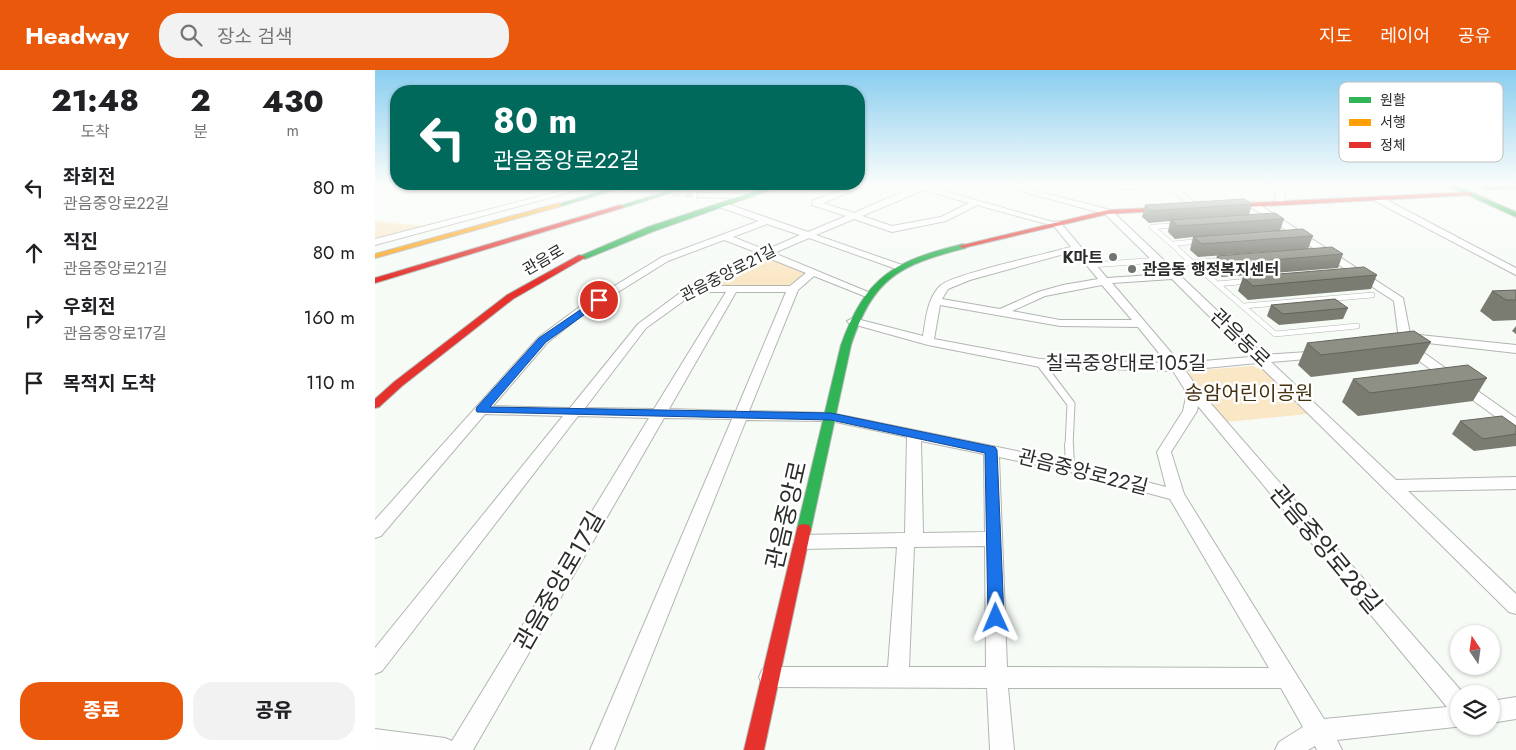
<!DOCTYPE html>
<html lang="ko">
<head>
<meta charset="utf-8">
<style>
	body { margin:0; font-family:Jost,"Noto Sans KR",sans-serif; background:#f2f2f2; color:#202124; height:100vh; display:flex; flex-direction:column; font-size:19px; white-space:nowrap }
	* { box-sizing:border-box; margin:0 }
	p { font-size:16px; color:#757577 }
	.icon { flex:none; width:28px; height:28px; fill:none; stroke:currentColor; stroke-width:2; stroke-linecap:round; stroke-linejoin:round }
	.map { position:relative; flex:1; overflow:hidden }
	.drawer { display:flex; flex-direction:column; background:#fff; width:375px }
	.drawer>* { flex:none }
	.banner { position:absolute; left:15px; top:15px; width:475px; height:105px; border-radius:20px; box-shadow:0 1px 4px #0004; background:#00695c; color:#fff; overflow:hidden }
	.needle { width:32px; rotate:347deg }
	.tools { position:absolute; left:1075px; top:555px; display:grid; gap:10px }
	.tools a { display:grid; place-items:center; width:50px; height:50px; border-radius:50%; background:#fff; box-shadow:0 1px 4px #0004; font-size:25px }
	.pin { position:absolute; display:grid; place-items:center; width:42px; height:42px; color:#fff; margin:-21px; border:2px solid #fff; border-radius:50%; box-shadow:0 1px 5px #0007 }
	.me { position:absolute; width:55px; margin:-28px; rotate:359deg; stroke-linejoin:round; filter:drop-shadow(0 0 4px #0008) }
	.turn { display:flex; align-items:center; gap:18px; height:105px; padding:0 20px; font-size:22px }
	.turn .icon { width:65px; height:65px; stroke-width:2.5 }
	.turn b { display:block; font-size:35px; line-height:42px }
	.eta { display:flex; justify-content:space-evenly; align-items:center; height:85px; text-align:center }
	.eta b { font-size:30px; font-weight:800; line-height:35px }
	.action { display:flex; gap:10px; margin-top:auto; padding:10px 20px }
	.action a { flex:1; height:58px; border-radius:20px; background:#ea580c; color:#fff; font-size:20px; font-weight:800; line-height:58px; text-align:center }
	.action a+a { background:#f2f2f2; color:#202124 }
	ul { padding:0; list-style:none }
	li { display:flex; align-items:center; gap:15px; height:65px; padding:0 20px }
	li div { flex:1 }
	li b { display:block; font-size:19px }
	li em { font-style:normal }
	header { display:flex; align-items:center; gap:30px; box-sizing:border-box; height:70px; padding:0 25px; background:#ea580c; color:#fff }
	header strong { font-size:24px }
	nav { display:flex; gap:28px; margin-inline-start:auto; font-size:18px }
	.search { width:350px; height:45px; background:#f2f2f2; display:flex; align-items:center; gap:12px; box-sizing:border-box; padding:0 18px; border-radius:20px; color:#757577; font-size:19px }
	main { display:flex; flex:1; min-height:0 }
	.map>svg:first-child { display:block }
</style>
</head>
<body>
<header>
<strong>Headway</strong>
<div class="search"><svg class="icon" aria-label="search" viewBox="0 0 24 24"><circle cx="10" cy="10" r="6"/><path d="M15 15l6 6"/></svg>장소 검색</div>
<nav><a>지도</a><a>레이어</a><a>공유</a></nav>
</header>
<main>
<section class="drawer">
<div class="eta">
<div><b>21:48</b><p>도착</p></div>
<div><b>2</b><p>분</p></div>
<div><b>430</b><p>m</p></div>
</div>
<ul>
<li><svg class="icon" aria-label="left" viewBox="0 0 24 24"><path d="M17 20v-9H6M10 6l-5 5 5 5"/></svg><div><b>좌회전</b><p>관음중앙로22길</p></div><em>80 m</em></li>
<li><svg class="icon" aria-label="ahead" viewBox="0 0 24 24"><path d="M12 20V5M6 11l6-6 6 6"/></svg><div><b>직진</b><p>관음중앙로21길</p></div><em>80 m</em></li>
<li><svg class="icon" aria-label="right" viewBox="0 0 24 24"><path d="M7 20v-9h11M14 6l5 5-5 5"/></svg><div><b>우회전</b><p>관음중앙로17길</p></div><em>160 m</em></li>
<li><svg class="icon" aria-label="arrive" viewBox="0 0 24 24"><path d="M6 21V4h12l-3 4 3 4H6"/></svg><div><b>목적지 도착</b></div><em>110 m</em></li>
</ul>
<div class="action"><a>종료</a><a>공유</a></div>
</section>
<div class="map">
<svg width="1141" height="680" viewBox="0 0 1141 680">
	<rect width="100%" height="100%" fill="#f6fbf6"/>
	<path fill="#fae7c6" d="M0 150 14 153 68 157 0 175Z
		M394 188 428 201V206L410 218 335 217 333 212 383 189Z
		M877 296 890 300 933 344 852 352 819 313 813 301Z"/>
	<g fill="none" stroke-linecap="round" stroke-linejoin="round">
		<path stroke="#cdd2cd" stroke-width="8" stroke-dasharray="8 4.5" stroke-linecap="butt" d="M223 114 325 125"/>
		<defs>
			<path id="lane-far3" d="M804 155 777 157 807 183
				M796 174 826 171"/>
			<path id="lane-far2" d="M805 182 900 264 982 256
				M717 195 783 190
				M789 195 849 190
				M842 214 874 211
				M869 236 997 225"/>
			<path id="lane-far1" d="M665 293 696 334 694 376"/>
			<path id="lane" d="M694 375 695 397"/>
			<path id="street" d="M212 114H226L0 175V169Z
				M483 114H494L448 133 479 143 543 115 561 114 555 117 678 152 684 151 732 208 791 204 730 144 620 114H634L736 140 889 285 948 281 950 284 948 287 944 288 896 292 1021 410 1141 407V419L1033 421 1141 524V544L1134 542 882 293 810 300 824 320 1089 624H1084V656H1089L962 670 967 680H942L940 676 933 680H900L904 672 928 657 906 618H633L639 680H615L612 618 395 617 387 614 384 607 387 600 395 597H513L522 477 427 479 421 477 418 472 421 467 427 465 530 463 532 367 456 351 371 350 239 680H215L357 349 289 348 98 680H0V659L70 668 77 671 274 348 203 346 7 601 0 604V578L188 346 110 344 6 466 0 468V450L164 267 203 238 287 187 384 151 344 137V133H350L433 162 471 146 437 135V131ZM549 120 594 133 566 147 517 156 487 146ZM602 135 679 156 696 177C675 183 575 205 565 216 552 229 551 249 548 266L478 248 472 251 474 253 553 275 665 297 798 301 812 323 808 341 782 382 791 417 695 392 456 343 374 341 423 220 439 206 489 226H497L498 224 399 183 434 168 524 200 527 199V195L441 165 479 149 517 162 571 151ZM392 154 425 165 391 180 358 167ZM349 170 383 183 313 217 263 254 195 338 118 336 172 273 211 242 293 191ZM700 181 723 209 688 215 663 222 625 239 567 229 573 219 595 210ZM391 187 431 203 415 216H332ZM797 209 875 287 805 293 737 213ZM727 215 757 250H685L637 241 670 226ZM321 222H351L279 339 210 338 271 258ZM361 222H411L361 341 294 339ZM565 235 685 256 763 257 792 293 665 289 559 269ZM823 336 1072 637 949 649 809 424 796 382 822 341ZM546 371 609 384 610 462 548 463ZM624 387 695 402 795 429 894 598 632 597ZM610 476 611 597H534L539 477Z
				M717 114H821L800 117 826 137 819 139 791 117 750 119Z
				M901 114H909L910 135H904L900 127Z
				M322 123 374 124 378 126 374 128 325 127H322Z
				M1000 127H1006L1141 198V205L1000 131Z
				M874 132H880L1028 228 1035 264 1141 275V283L1035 271V273L1141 348V359L1136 358 1025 277 1019 231 874 136Z
				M1141 627V649L1116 653V631Z"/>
			<path id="fast" d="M250 114H260L186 136 181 135Z
				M314 114H324L247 138 242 137Z
				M402 114H412L279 161 210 189 203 187 273 157Z
				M1069 114H1078L1141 142V147Z
				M588 174 592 176 591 178C524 195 499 207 476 275L436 459 434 463 429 464 424 463 422 459 466 275C491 206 519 191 588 174Z"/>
			<path id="slow" d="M184 133 187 135 186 136 0 188V184Z"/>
			<path id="jam" d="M1095 122 1098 124 1097 125 850 138 847 136 850 134Z
				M245 135 248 137 247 138 0 213V208Z
				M796 137 798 138V140L733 144 588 178 584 176 733 140Z
				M204 185 211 187 138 229 27 316 4 337 0 338V329L19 312 132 225Z
				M429 454 434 455 436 459 389 680H369L422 459 424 455Z"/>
		</defs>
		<use href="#lane-far3" stroke="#b2b6b2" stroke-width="5.5"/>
		<use href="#lane-far2" stroke="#b2b6b2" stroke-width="6"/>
		<use href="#lane-far1" stroke="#b2b6b2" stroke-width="9"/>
		<use href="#lane" stroke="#b2b6b2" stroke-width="10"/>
		<use href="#street" stroke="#b2b6b2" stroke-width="2"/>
		<use href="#fast" stroke="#b2b6b2" stroke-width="2"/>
		<use href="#slow" stroke="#b2b6b2" stroke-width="2"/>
		<use href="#jam" stroke="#b2b6b2" stroke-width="2"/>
		<use href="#lane-far3" stroke="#fefefe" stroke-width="4.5"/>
		<use href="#lane-far2" stroke="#fefefe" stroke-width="5"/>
		<use href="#lane-far1" stroke="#fefefe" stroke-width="7"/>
		<use href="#lane" stroke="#fefefe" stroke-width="8"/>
		<use href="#street" fill="#fefefe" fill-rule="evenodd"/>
		<use href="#fast" fill="#30b455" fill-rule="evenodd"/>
		<use href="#slow" fill="#ff9f0a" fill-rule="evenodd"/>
		<use href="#jam" fill="#e5322d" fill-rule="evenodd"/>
	</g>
	<path fill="#7a7c72" d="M1100 114H1141V119L1112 120 1100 116Z
		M877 134 874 145 909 149 905 161 938 166 933 179 823 187 815 180 818 167 800 169 793 162 795 151 774 153 767 147 770 135Z
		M968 184 963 198 847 207 838 200 842 186Z
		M1002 205 996 219 873 230 863 221 868 207Z
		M1141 220V250L1118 251 1105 241 1117 221Z
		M896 235 973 238 968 249 904 255 892 246Z
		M1141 256V264L1137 261Z
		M1056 272 1043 294 936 307 923 295 932 273Z
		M1112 308 1098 331 983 346 967 332 978 309Z
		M1085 351 1141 356V376L1099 381 1077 364Z"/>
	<path fill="#8e9085" stroke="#63655d" d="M869 129 877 134 776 141 770 135Z
		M900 143 909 149 803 156 796 150Z
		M928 159 938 166 827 174 818 167Z
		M957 177 968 184 851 194 842 186Z
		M989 197 1002 205 878 216 868 207Z
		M1141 220V230H1131L1117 221Z
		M960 229 973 238 908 244 896 235Z
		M1039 261 1056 272 946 285 932 273Z
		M1093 295 1112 308 995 323 978 309Z
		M1127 346 1141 356V364L1108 369 1085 351Z"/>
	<linearGradient id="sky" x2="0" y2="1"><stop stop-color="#89cdef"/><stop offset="0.55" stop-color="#fbfdfb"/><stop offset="1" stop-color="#fbfdfb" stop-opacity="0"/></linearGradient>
	<rect width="1141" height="209" fill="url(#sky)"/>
	<path fill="#1a73e8" stroke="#114b97" d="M224 227 228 230 227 232 171 272 115 337 456 343 620 377 622 380 629 548 627 553 621 555 615 553 613 548 610 383 456 350 102 342 101 340 102 337 164 268Z"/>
	<g fill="#717571" stroke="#fff" stroke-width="2">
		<circle cx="738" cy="187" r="5"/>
		<circle cx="757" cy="199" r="5"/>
	</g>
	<g text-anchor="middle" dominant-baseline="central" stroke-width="5" stroke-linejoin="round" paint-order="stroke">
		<g font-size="16" font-weight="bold" fill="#2a2d29" stroke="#fff" text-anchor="end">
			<text x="728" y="187">K마트</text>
			<text x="767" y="199" text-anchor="start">관음동 행정복지센터</text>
		</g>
		<g font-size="16" fill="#2a2d29" stroke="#fff">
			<text transform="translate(168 190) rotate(-30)">관음로</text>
			<text transform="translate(353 203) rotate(-27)">관음중앙로21길</text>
		</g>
		<g font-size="20" fill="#2a2d29" stroke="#fff">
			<text transform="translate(865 268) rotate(44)">관음동로</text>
			<text x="751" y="293">칠곡중앙대로105길</text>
			<text transform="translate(708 402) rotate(14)">관음중앙로22길</text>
		</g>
		<g font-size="20" fill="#453110" stroke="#fff">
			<text x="874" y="323">송암어린이공원</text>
		</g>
		<g font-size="24" fill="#2a2d29" stroke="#fff">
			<text transform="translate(411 445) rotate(-77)">관음중앙로</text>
			<text transform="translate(951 479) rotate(50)">관음중앙로28길</text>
			<text transform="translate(184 511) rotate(-60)">관음중앙로17길</text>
		</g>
	</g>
	<rect x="964" y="12" width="164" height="80" rx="8" fill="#fff" stroke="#bfc0bf" stroke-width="1"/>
	<rect x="974" y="27" width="22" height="6" fill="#30b455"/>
	<rect x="974" y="49" width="22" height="7" fill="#ff9f0a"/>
	<rect x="974" y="72" width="22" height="6" fill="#e5322d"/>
	<g font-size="14" fill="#2a2d29">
		<text x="1005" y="35">원활</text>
		<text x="1005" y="57">서행</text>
		<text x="1005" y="80">정체</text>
	</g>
</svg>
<div class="tools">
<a><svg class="needle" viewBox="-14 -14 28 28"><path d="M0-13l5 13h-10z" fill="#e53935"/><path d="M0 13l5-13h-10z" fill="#757577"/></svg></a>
<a><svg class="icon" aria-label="layers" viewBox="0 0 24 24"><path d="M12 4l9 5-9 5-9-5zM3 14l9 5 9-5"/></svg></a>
</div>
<div class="pin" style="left:224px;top:230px;background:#d93025"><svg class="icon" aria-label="arrive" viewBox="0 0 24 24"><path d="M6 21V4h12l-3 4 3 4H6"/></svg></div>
<svg class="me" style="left:621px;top:548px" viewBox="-20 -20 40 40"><path d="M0-17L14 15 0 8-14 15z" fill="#1a73e8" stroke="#fff" stroke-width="4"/></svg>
<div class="banner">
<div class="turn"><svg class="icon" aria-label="left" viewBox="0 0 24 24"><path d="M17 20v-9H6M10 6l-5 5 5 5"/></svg><div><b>80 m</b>관음중앙로22길</div></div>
</div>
</div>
</main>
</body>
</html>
